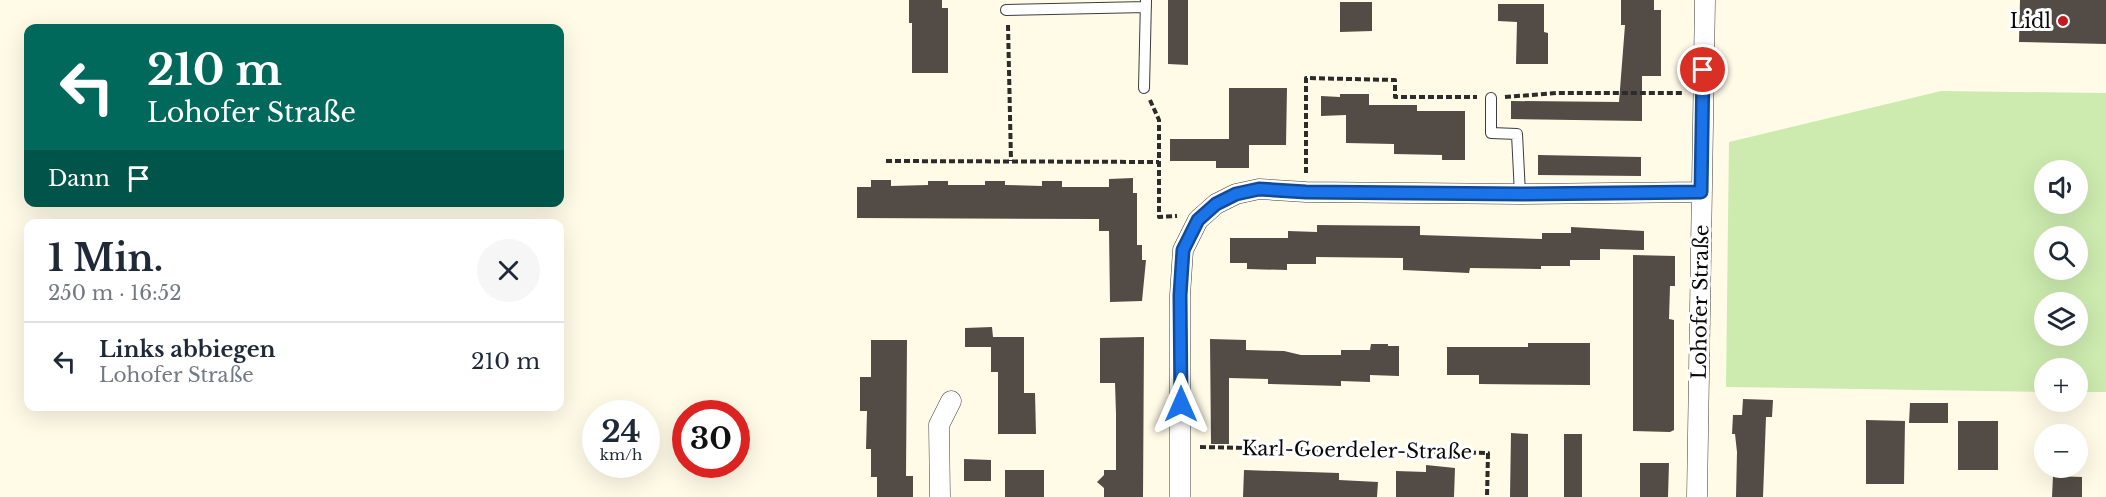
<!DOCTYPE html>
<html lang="de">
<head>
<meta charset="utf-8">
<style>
	body { margin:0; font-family:"Libre Baskerville",serif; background:#f6f6f7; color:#1f2937; height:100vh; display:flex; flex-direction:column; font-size:22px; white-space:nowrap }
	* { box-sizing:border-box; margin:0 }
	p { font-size:20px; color:#747a83 }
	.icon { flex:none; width:33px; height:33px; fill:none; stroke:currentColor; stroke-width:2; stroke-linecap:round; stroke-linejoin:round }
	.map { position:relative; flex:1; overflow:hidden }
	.panel { position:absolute; left:24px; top:219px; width:540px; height:192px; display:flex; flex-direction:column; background:#fff; border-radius:12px; box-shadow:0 6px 24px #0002 }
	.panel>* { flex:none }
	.top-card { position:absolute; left:24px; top:24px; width:540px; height:183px; border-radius:12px; box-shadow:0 6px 24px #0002; background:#00695c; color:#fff; overflow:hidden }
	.tools { position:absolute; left:2034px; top:160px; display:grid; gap:12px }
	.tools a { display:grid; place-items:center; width:54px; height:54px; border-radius:50%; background:#fff; box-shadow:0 6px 24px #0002; font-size:30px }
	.speed { position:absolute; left:582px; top:400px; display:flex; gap:12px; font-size:30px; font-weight:700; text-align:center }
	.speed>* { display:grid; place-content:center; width:78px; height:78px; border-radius:50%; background:#fff; box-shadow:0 6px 24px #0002; line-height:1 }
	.speed small { font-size:15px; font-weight:400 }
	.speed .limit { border:9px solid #d22; background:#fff; color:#111 }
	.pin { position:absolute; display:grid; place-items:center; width:51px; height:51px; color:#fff; margin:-26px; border:3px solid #fff; border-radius:50%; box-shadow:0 2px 6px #0007 }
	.me { position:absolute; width:66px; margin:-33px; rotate:0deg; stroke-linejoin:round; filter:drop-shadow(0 0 4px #0008) }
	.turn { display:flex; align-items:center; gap:21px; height:126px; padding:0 24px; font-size:27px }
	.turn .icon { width:78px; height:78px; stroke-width:2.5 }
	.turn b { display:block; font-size:42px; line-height:51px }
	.then { display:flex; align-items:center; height:57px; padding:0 24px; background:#0003; gap:12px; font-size:22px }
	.round { display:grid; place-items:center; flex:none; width:63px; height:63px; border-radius:32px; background:#f6f6f7 }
	.head { display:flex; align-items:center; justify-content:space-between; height:102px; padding:0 24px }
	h1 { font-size:36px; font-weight:800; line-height:45px }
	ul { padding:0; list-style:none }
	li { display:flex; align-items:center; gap:18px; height:78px; padding:0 24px; border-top:2px solid #e0e1e3 }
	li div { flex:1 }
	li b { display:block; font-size:22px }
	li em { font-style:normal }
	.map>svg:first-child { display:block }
</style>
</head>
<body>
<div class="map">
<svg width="2106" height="497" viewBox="0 0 2106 497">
	<rect width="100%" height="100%" fill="#fffbe7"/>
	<path fill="#cdebaf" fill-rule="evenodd" d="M1941 91 2106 93V392H2078V369H2044V392L1726 387 1729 142ZM2044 171H2078V204H2044ZM2044 237H2078V270H2044ZM2044 303H2078V336H2044Z"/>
	<path fill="#534b46" d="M909 0H942V8H948V73H912V23H909Z
		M1168 0H1188V65L1168 64Z
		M1621 0H1654V10H1661V76H1642V121L1511 119V101L1619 102 1625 25H1621Z
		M2020 0H2106V44L2019 42Z
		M1340 2H1372V31L1340 32Z
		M1498 4H1544V32L1548 33V64H1516L1517 22 1498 21Z
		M1229 88H1287L1286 145H1249V168H1216V161H1170V139H1229Z
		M1340 94H1369V105H1417V111H1465V160H1442V155L1394 154V144L1346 143V115L1321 116V96L1340 97Z
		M1538 155 1641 157V176L1538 175Z
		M1133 178V193H1137V245H1142V260H1146L1142 301 1110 302 1109 231H1099V219L857 218V187H871V180H891V186L928 185V181H948V185H985V181H1005V185L1042 186V181H1062V187H1109V179Z
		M1317 225 1420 226V235L1542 239V233H1571V227L1644 231V250L1600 249V260H1570V266H1541V269L1470 268 1469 273 1403 270V258L1316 257V264H1287V270L1247 269V263H1230V238H1288V231L1317 232Z
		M1633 255 1675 256V286H1670L1669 319 1674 320V430L1670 432 1633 431Z
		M992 327 993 337H1024V393H1035L1036 434H998V372H991V347H965V328Z
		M1144 337 1143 497H1104V488L1097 482 1104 475V470H1116V414L1115 383H1100V338Z
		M1210 339 1246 340V350L1284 351 1301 355H1341V350H1370L1371 344H1388V346H1399V376L1370 375V382L1341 381V386L1268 384V379L1229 378V444H1211Z
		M871 340H907L906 476H913V497H877V477H871V449H866L867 411H860V377H871Z
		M1528 343H1590V385L1479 384V375H1447V347H1528Z
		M1743 399 1773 400 1772 417H1766L1763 497H1736L1737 452 1735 434H1732L1733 415H1742Z
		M1910 403H1948V423H1909Z
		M1866 420 1905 421 1904 484H1866Z
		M1958 421H1998V470H1958Z
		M1511 433 1528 434V497H1510Z
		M1564 434H1582V497H1564Z
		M964 459 991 460V481H964Z
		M1640 463H1669L1668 497H1640Z
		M1426 465 1455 468 1454 497H1396V471L1426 472Z
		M1005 470H1044V497H1005Z
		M1244 470 1339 473V480L1378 482 1377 497H1243Z
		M2053 476 2082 477V497H2052Z"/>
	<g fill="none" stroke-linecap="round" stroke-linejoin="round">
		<defs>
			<path id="service" d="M1006 10 1146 7
				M1144 88 1146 0
				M1491 98V133L1517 134 1520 194"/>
			<path id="minor" d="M940 497 939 425 951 401
				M1180 497V295L1183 250 1198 220 1216 204 1236 194 1259 189 1306 192 1520 194 1701 192
				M1697 497 1705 0"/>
		</defs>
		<use href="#service" stroke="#3d3d3d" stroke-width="12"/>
		<use href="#minor" stroke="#3d3d3d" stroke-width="21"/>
		<path stroke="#2c2c2c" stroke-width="4" stroke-dasharray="6 3" stroke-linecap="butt" d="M1008 25 1011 161
			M1505 97 1557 93H1684
			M1150 100 1159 120V217L1177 216
			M886 161 1159 162
			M1306 173V78L1395 80V97H1477
			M1200 447 1488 453 1487 497"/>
		<use href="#service" stroke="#fff" stroke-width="10"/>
		<use href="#minor" stroke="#fff" stroke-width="20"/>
	</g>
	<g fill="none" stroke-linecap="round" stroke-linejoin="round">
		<defs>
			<path id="route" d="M1181 404 1180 295 1183 250 1198 220 1216 204 1236 194 1259 189 1306 192 1520 194 1701 192 1703 70"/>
		</defs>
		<use href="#route" stroke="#114b97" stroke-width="15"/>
		<use href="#route" stroke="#1a73e8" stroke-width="10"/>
	</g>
	<circle fill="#c11b1f" stroke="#fff" stroke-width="2" cx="2063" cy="21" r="6"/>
	<g text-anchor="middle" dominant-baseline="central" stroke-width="6" stroke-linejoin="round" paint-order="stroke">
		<g font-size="20" fill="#0a0a0a" stroke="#fff" text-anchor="end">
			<text x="2051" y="21">Lidl</text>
		</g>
		<g font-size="20" fill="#0a0a0a" stroke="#fff">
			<text transform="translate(1700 302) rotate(-89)">Lohofer Straße</text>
			<text transform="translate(1357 450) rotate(1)">Karl-Goerdeler-Straße</text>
		</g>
	</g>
</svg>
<div class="tools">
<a><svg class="icon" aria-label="sound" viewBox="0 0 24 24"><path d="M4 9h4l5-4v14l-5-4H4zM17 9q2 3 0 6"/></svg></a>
<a><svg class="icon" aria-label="search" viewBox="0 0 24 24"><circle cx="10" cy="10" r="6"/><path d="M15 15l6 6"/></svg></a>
<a><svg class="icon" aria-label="layers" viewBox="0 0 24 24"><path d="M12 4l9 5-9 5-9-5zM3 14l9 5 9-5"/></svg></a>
<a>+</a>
<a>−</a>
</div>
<div class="speed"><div>24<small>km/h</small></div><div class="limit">30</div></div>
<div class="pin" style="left:1703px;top:70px;background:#d93025"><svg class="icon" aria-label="arrive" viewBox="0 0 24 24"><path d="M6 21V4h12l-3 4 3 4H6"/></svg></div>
<svg class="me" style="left:1181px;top:404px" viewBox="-20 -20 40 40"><path d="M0-17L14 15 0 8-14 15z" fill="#1a73e8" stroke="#fff" stroke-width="4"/></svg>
<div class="top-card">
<div class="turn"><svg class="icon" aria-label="left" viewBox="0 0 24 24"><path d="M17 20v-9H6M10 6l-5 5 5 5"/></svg><div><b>210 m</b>Lohofer Straße</div></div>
<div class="then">Dann<svg class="icon" aria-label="arrive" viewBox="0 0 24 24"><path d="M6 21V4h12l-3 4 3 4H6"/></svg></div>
</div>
<section class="panel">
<div class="head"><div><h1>1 Min.</h1><p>250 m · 16:52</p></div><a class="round"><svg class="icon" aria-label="close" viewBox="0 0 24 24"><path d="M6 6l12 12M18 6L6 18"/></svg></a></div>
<ul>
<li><svg class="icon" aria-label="left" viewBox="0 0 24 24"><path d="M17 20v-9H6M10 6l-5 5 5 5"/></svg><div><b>Links abbiegen</b><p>Lohofer Straße</p></div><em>210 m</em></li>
</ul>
</section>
</div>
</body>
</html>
